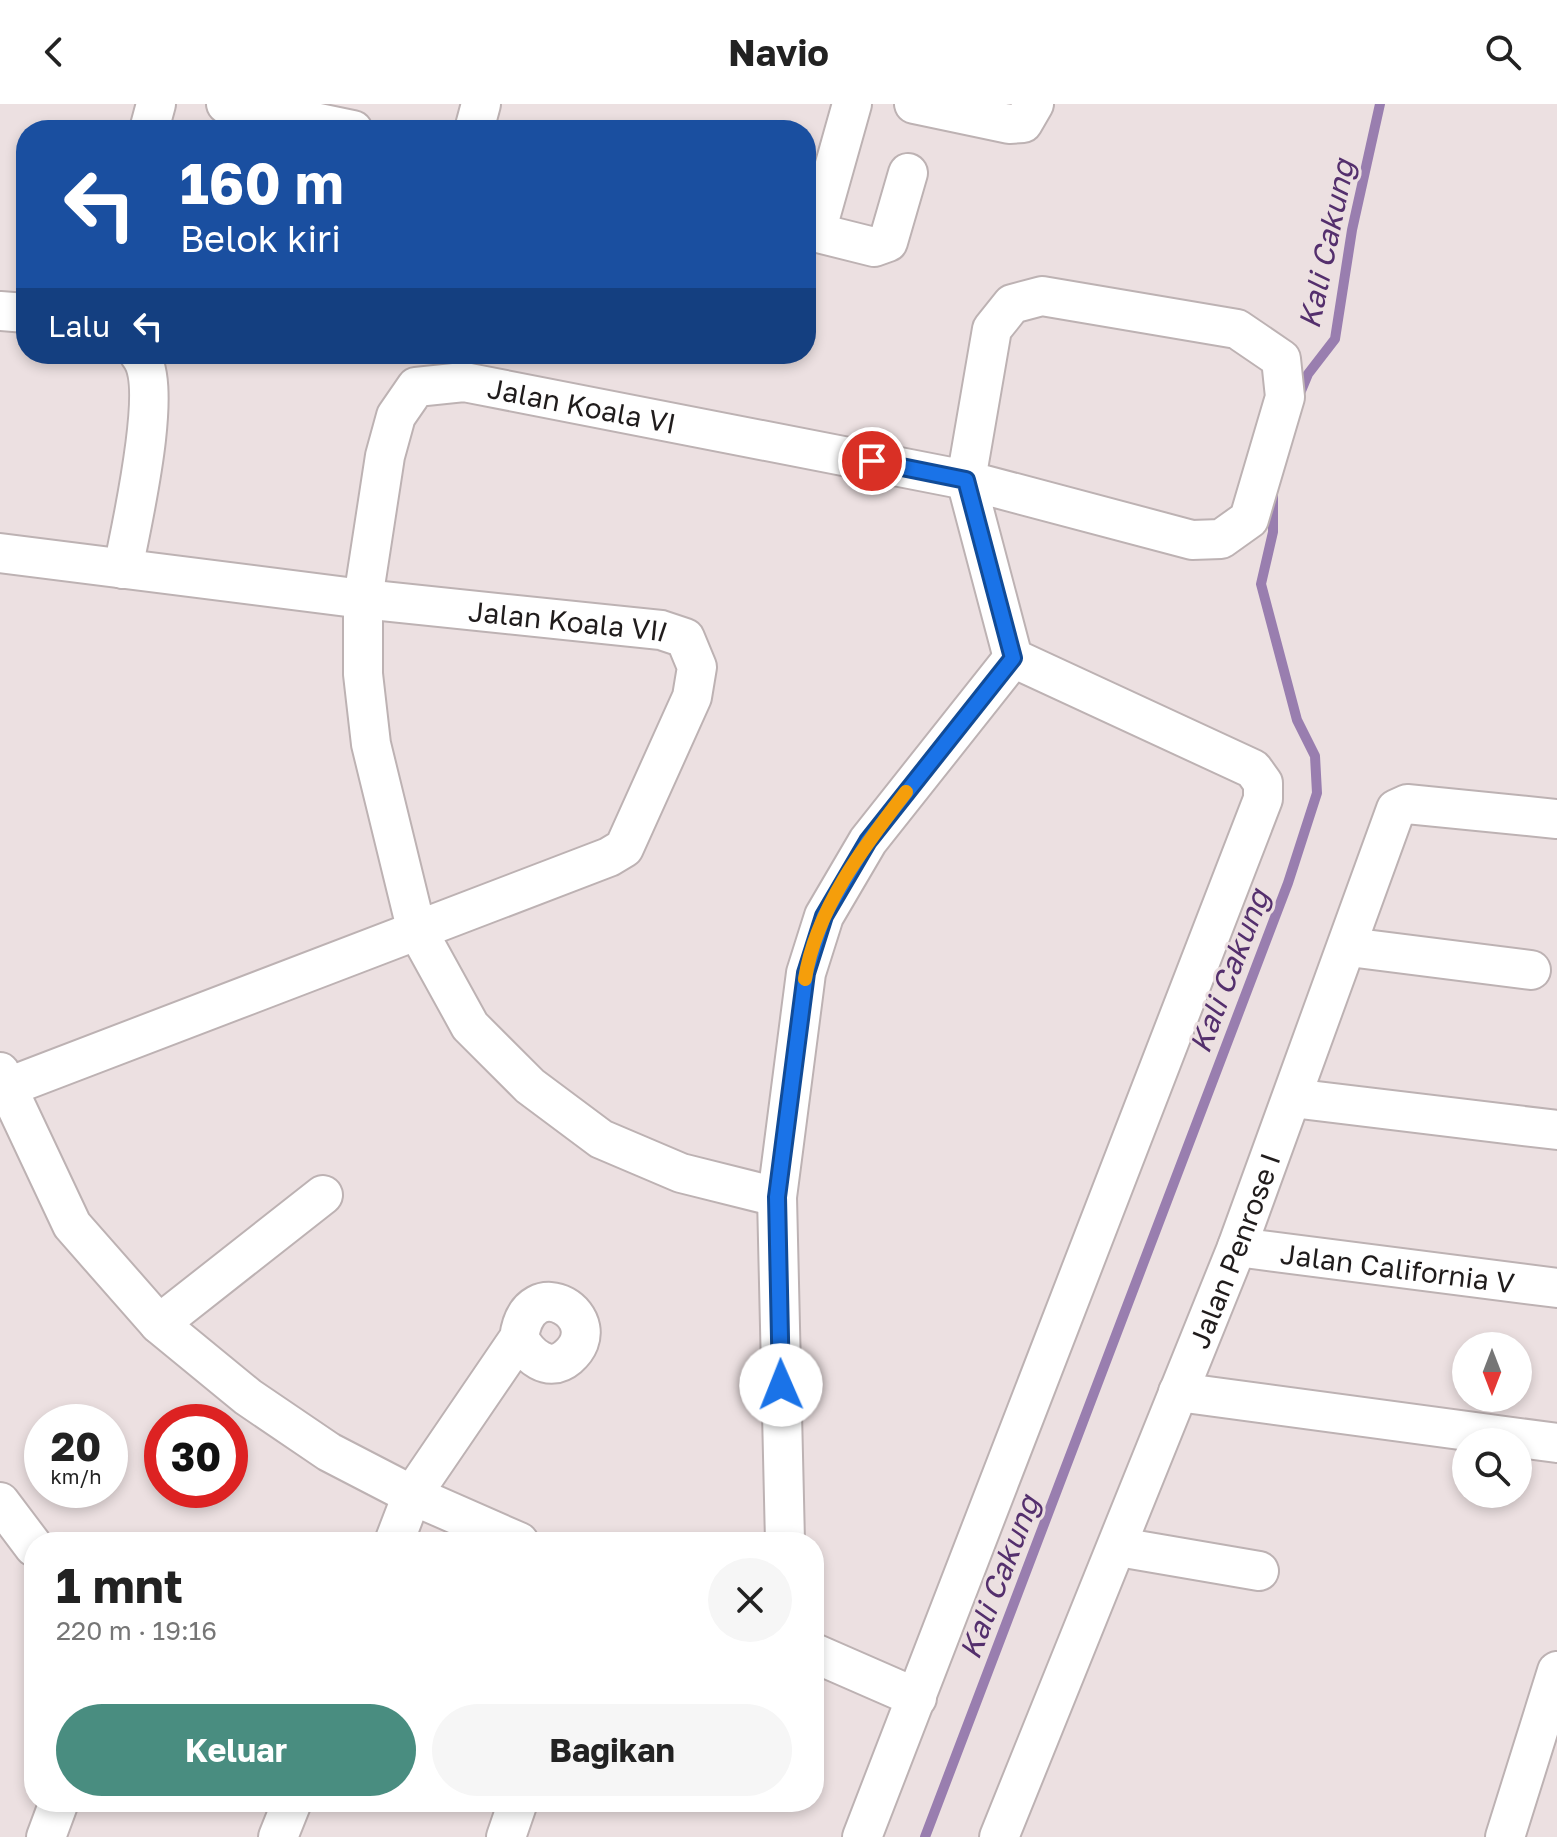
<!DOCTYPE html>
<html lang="id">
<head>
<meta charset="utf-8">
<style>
	body { margin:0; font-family:"Golos Text",sans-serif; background:#f6f6f6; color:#222; height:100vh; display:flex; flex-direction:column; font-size:30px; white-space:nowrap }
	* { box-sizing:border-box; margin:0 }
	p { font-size:26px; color:#767676 }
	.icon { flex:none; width:44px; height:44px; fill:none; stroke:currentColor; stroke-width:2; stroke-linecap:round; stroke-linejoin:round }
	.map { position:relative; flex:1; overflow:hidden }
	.side { position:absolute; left:24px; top:1428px; width:800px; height:280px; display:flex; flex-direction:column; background:#fff; border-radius:32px; box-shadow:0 4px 12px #0003 }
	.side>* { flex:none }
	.top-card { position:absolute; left:16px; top:16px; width:800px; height:244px; border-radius:32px; box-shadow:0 4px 12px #0003; background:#1a4fa0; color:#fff; overflow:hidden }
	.needle { width:52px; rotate:180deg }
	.fabs { position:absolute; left:1452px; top:1228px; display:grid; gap:16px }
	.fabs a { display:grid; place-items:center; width:80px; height:80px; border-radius:50%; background:#fff; box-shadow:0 4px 12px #0003; font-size:40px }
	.speed { position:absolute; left:24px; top:1300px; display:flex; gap:16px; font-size:40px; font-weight:700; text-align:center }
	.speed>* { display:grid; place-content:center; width:104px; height:104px; border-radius:50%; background:#fff; box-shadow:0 4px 12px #0003; line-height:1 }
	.speed small { font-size:20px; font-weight:400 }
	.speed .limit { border:12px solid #d22; background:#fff; color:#111 }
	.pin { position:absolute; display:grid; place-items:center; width:68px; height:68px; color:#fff; margin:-34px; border:4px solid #fff; border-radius:50%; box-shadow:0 2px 8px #0007 }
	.me { position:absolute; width:88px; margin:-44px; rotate:359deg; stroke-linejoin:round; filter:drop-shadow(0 0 6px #0008) }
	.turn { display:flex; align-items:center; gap:28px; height:168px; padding:0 32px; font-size:36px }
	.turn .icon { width:104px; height:104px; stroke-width:2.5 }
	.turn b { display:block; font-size:56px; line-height:68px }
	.then { display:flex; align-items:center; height:76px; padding:0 32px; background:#0003; gap:16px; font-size:30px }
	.round { display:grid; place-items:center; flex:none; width:84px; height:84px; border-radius:42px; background:#f6f6f6 }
	.summary { display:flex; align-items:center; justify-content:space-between; height:136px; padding:0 32px }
	h1 { font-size:48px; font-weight:700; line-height:60px }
	.action { display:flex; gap:16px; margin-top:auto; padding:16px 32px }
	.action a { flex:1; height:92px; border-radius:48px; background:#498d80; color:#fff; font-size:32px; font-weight:700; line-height:92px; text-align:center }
	.action a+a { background:#f6f6f6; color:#222 }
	header { display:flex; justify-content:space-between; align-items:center; height:104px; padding:0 32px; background:#fff; font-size:36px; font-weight:700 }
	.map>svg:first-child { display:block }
</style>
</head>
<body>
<header><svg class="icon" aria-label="back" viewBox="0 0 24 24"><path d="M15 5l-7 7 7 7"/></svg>Navio<svg class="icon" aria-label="search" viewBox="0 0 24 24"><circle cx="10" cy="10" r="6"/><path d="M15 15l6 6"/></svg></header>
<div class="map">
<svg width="1557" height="1733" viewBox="0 0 1557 1733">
	<rect width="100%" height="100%" fill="#ece0e1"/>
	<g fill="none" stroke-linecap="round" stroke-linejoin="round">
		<path stroke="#997eaf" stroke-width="10" d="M1298 294 1308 270 1335 235 1352 126 1380 0
			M925 1733 1288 779 1317 689 1315 652 1297 616 1261 480 1273 428V386"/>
		<defs>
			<g id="minor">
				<path d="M226 0 353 26"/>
				<path d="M914 0 1009 20 1023 19 1034 0"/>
				<path d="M149 26 156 0"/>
				<path d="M474 26 481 0"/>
				<path d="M806 126 874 143 888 138 908 69"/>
				<path d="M816 128 852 0"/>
				<path d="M0 207 26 209"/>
				<path id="s1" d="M0 449 363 495 661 526 685 534 697 563 692 593 624 744 609 753 0 986"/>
				<path d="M123 465C131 422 165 281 139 250"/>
				<path d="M1349 843 1531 866"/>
				<path d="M0 968 72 1121 159 1220 248 1293 329 1348 412 1391 519 1438"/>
				<path d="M1292 994 1557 1026"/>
				<path id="s2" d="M777 1093 681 1069 601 1035 530 982 470 922 416 824 371 640 363 570V495L385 352 396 312 416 283 464 278 966 376 1192 436 1221 435 1249 415 1285 293 1281 255 1237 225 1042 192 1012 200 992 225 966 376 1013 554 1253 665 1263 679V695L862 1733"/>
				<path id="s3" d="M1237 1143 1557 1184"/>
				<path d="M159 1220 323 1091"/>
				<path d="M1178 1288 1557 1339"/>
				<path d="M0 1398 34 1443"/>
				<path d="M394 1438 412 1391 519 1234C529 1161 612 1215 568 1253 548 1270 528 1251 519 1234"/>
				<path d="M785 1438 777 1093 806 869 824 812 868 737 1013 554"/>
				<path d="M1119 1443 1259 1467"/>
				<path d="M814 1549 917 1594"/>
				<path d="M46 1733 59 1698"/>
				<path d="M278 1733 292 1698"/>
				<path d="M506 1733 518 1698"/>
				<path id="s4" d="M999 1733 1237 1143 1396 705 1407 700 1557 715"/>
				<path d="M1505 1733 1557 1567"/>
			</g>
		</defs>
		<use href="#minor" stroke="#bdb2b3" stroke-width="42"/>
		<use href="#minor" stroke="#fff" stroke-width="38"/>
	</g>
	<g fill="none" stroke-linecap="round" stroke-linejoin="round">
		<defs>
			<path id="route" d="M781 1281 777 1093 806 869 824 812 868 737 1013 554 966 376 872 357"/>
		</defs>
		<use href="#route" stroke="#114b97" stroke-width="20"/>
		<use href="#route" stroke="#1a73e8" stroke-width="14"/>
		<path stroke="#f59e0b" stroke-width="14" d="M805 875C816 805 864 742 906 688"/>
	</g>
	<g text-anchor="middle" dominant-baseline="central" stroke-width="6" stroke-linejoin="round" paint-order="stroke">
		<g font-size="28" fill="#201c1c" stroke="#ece0e1">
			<text stroke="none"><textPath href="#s2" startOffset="1196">Jalan Koala VI</textPath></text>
			<text stroke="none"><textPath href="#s1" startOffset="572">Jalan Koala VII</textPath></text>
			<text stroke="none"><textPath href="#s4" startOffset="632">Jalan Penrose I</textPath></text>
			<text stroke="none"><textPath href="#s3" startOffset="162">Jalan California V</textPath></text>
		</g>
		<g font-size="30" font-style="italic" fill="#542f6d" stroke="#ece0e1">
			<text transform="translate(1326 140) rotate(-78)">Kali Cakung</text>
			<text transform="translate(1229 867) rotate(-69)">Kali Cakung</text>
			<text transform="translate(999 1473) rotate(-69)">Kali Cakung</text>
		</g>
	</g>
</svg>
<div class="fabs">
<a><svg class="needle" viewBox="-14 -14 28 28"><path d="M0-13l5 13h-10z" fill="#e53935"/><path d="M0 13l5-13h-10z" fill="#767676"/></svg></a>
<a><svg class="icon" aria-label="search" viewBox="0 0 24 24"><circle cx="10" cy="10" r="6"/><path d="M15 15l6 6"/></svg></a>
</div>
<div class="speed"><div>20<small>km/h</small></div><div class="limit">30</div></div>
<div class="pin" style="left:872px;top:357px;background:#d93025"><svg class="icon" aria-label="arrive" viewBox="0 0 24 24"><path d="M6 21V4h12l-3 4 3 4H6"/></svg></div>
<svg class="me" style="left:781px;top:1281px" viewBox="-20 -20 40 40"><circle r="19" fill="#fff"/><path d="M0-13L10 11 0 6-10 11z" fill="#1a73e8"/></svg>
<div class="top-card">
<div class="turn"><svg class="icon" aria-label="left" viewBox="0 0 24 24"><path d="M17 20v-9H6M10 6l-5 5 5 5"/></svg><div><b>160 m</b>Belok kiri</div></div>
<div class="then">Lalu<svg class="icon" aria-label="left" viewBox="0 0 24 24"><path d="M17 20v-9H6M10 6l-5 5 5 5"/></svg></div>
</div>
<section class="side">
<div class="summary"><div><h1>1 mnt</h1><p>220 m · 19:16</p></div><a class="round"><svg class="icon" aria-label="close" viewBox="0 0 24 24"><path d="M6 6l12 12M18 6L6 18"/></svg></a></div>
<div class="action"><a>Keluar</a><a>Bagikan</a></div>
</section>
</div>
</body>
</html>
